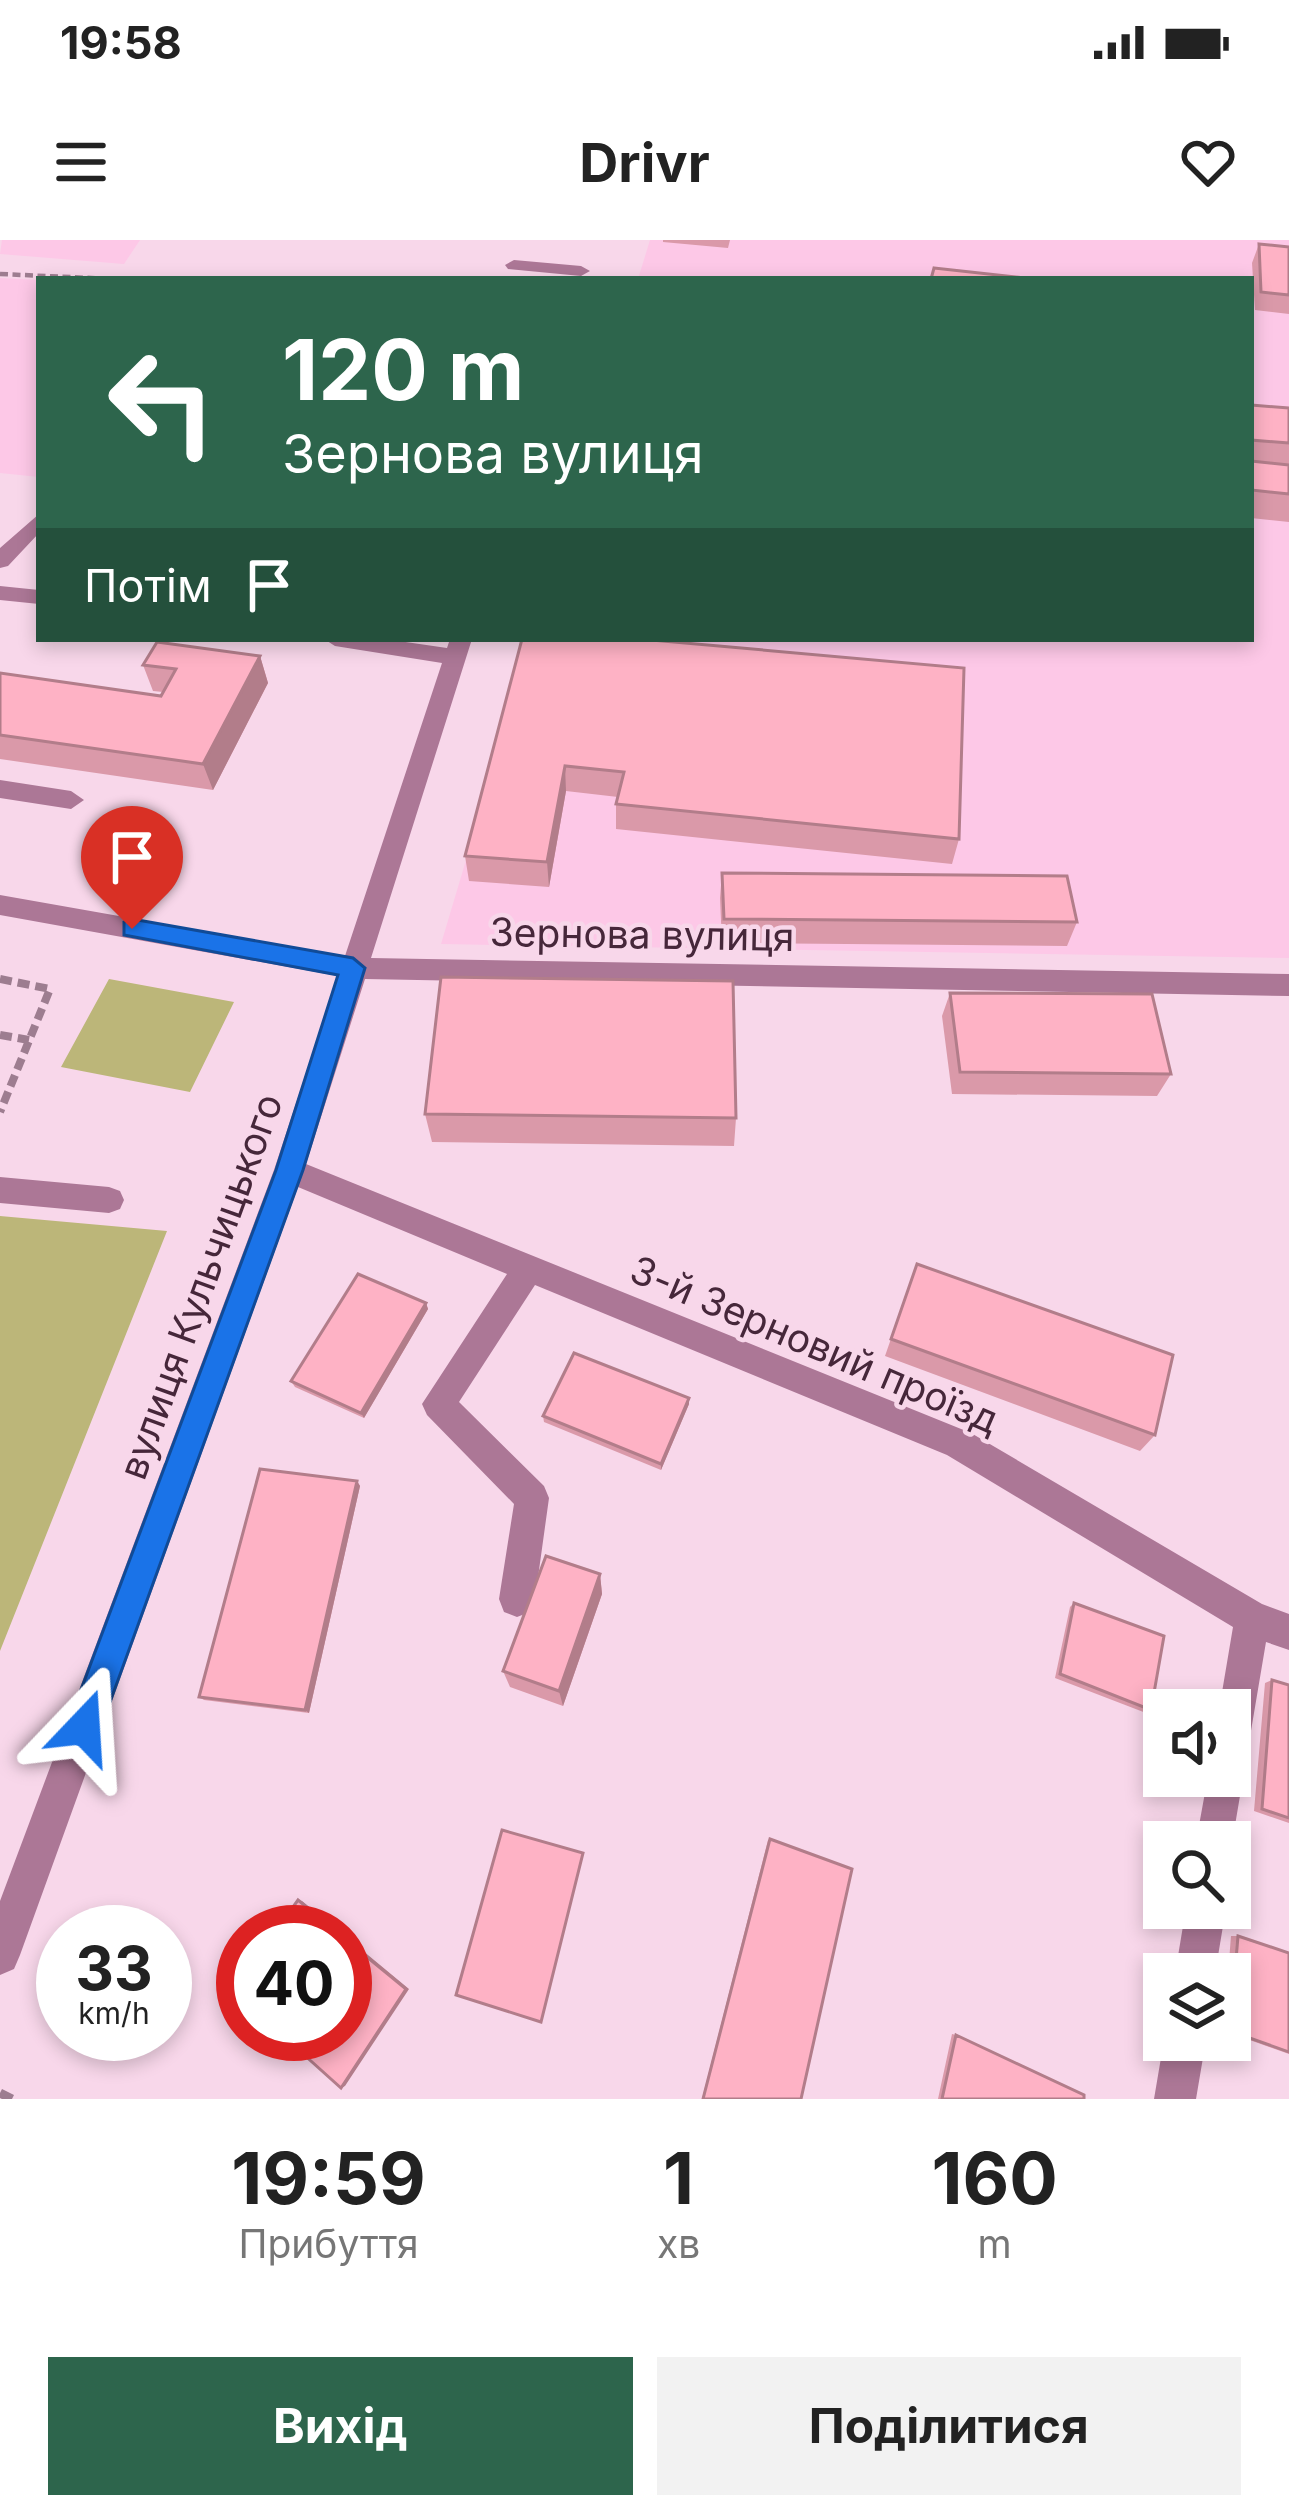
<!DOCTYPE html>
<html lang="uk">
<head>
<meta charset="utf-8">
<style>
	body { margin:0; font-family:Inter,sans-serif; background:#f2f2f2; color:#222; height:100vh; display:flex; flex-direction:column; font-size:45px; white-space:nowrap }
	* { box-sizing:border-box; margin:0 }
	p { font-size:39px; color:#767676 }
	.icon { flex:none; width:66px; height:66px; fill:none; stroke:currentColor; stroke-width:2; stroke-linecap:round; stroke-linejoin:round }
	.map { position:relative; height:1859px; overflow:hidden }
	.panel { display:flex; flex-direction:column; background:#fff; flex:1 }
	.panel>* { flex:none }
	.top-card { position:absolute; left:36px; top:36px; width:1218px; height:366px; border-radius:0px; box-shadow:0 6px 18px #0003; background:#2d654c; color:#fff; overflow:hidden }
	.fabs { position:absolute; left:1143px; top:1449px; display:grid; gap:24px }
	.fabs a { display:grid; place-items:center; width:108px; height:108px; border-radius:0px; background:#fff; box-shadow:0 6px 18px #0003; font-size:60px }
	.speed { position:absolute; left:36px; top:1665px; display:flex; gap:24px; font-size:60px; font-weight:700; text-align:center }
	.speed>* { display:grid; place-content:center; width:156px; height:156px; border-radius:50%; background:#fff; box-shadow:0 6px 18px #0003; line-height:1 }
	.speed small { font-size:30px; font-weight:400 }
	.speed .limit { border:18px solid #d22; background:#fff; color:#111 }
	.pin { position:absolute; display:grid; place-items:center; width:102px; height:102px; color:#fff; margin:-123px -51px; border-radius:50% 50% 50% 0; rotate:-45deg; box-shadow:0 0 12px #0007 }
	.pin .icon { rotate:45deg }
	.me { position:absolute; width:132px; margin:-66px; rotate:20deg; stroke-linejoin:round; filter:drop-shadow(0 0 9px #0008) }
	.turn { display:flex; align-items:center; gap:42px; height:252px; padding:0 48px; font-size:54px }
	.turn .icon { width:156px; height:156px; stroke-width:2.5 }
	.turn b { display:block; font-size:84px; line-height:102px }
	.then { display:flex; align-items:center; height:114px; padding:0 48px; background:#0003; gap:24px; font-size:45px }
	.eta { display:flex; justify-content:space-evenly; align-items:center; height:204px; text-align:center }
	.eta b { font-size:72px; font-weight:700; line-height:84px }
	.action { display:flex; gap:24px; margin-top:auto; padding:24px 48px }
	.action a { flex:1; height:138px; border-radius:0px; background:#2d654c; color:#fff; font-size:48px; font-weight:700; line-height:138px; text-align:center }
	.action a+a { background:#f2f2f2; color:#222 }
	.status { display:flex; justify-content:space-between; align-items:center; height:84px; padding:0 60px; background:#fff; direction:ltr }
	.status svg { height:33px; fill:currentColor }
	header { display:flex; justify-content:space-between; align-items:center; height:156px; padding:0 48px; background:#fff; font-size:54px; font-weight:700 }
	.map>svg:first-child { display:block }
</style>
</head>
<body>
<div class="status"><b>19:58</b><svg viewBox="0 0 49 12"><path d="M0 12V9h3v3zM5 12V6h3v6zM10 12V3h3v9zM15 12V0h3v12zM26 1h20v11H26zM47 4h2v5h-2z"/></svg></div>
<header><svg class="icon" aria-label="menu" viewBox="0 0 24 24"><path d="M4 6h16M4 12h16M4 18h16"/></svg>Drivr<svg class="icon" aria-label="heart" viewBox="0 0 24 24"><path d="M12 20l-8-8c-3-5 5-10 8-4 3-6 11-1 8 4z"/></svg></header>
<div class="map">
<svg width="1289" height="1859" viewBox="0 0 1289 1859">
	<rect width="100%" height="100%" fill="#f8d7ea"/>
	<path fill="#fdc8e7" d="M2 0H140L124 24 0 14Z
		M650 0H1289V718L441 704 532 399H1251V39H638Z
		M0 38 39 40V237L0 233Z"/>
	<path fill="#bcb679" d="M109 739 234 762 190 852 61 827Z
		M0 976 167 991 0 1411Z"/>
	<g fill="none" stroke-linecap="round" stroke-linejoin="round">
		<path stroke="#9d7d90" stroke-width="4.5" stroke-dasharray="8 4.5" stroke-linecap="butt" d="M0 34 114 39"/>
		<path stroke="#9d7d90" stroke-width="8" stroke-dasharray="12 6" stroke-linecap="butt" d="M0 739 50 749 0 872
			M0 795 29 800"/>
		<path stroke="#9d7d90" stroke-width="9" stroke-dasharray="15 8" stroke-linecap="butt" d="M0 1853 12 1859"/>
		<path fill="#ac7796" fill-rule="evenodd" d="M514 20 581 26 590 31 581 36 508 29 505 25Z
			M39 274V293L8 326 0 328V308Z
			M0 346 39 350V364L0 360Z
			M324 399H385L447 408 450 399H472L371 718 1289 734V756L365 739 306 924 971 1193 1262 1364 1289 1374V1410L1266 1402 1230 1615V1602H1196L1208 1536H1230V1470H1219L1233 1387 947 1215 535 1045 459 1162 544 1246 549 1258 535 1359 530 1372 517 1377 504 1372 499 1359 514 1264 427 1175 422 1164 507 1034 298 947 20 1715 14 1729 0 1735V1661L274 930 338 736 0 675V655L345 716 442 423 335 406Z
			M0 540 71 551 84 560 71 569 0 558Z
			M0 937 109 947 120 951 124 960 120 969 109 973 0 963Z
			M1186 1668H1226L1215 1734H1175Z
			M1164 1800H1206L1196 1859H1154Z"/>
	</g>
	<path fill="#da99a9" d="M663 0H730L728 8 663 2Z
		M1259 4 1289 7V74L1255 70 1252 23Z
		M1251 165 1289 168V282L1251 278Z
		M522 399 959 599 952 624 616 589V564L618 557 566 551 549 647 469 641 465 616Z
		M260 416 268 443 213 550 0 519V433L161 456 163 452 153 451 143 425Z
		M722 633 1077 682 1067 706 722 703 720 658Z
		M950 753 1171 834 1157 856 952 854 942 776Z
		M425 874 736 878 734 906 432 902Z
		M917 1024 1155 1195 1140 1211 885 1116Z
		M426 1063 428 1069 364 1178 295 1147 291 1141Z
		M689 1164 661 1230 544 1182 543 1176Z
		M357 1241 360 1246 309 1473 204 1460 199 1457Z
		M600 1334 602 1354 563 1466 510 1447 503 1431Z
		M1074 1363 1151 1470 1146 1473 1055 1438 1070 1367Z
		M1272 1440 1289 1445V1583L1254 1571 1265 1443Z
		M770 1599 801 1859H702L768 1600Z
		M1231 1696H1238L1289 1713V1814L1230 1793V1734H1228Z
		M952 1794 956 1795 1084 1859H938Z"/>
	<path fill="#b27d8a" d="M260 416 268 443 213 550 203 524Z
		M565 526 566 551 549 647 547 622Z
		M426 1063 428 1069 364 1178 361 1173Z
		M689 1158V1164L661 1230V1224Z
		M357 1241 360 1246 309 1473 305 1470Z
		M600 1334 602 1354 563 1466 559 1451Z
		M298 1660 302 1661 340 1692H337Z
		M345 1696 409 1749 345 1846 341 1848Z"/>
	<path fill="#feb2c5" stroke="#b27d8a" stroke-width="3" d="M1259 4 1289 7V55L1261 52Z
		M934 28 1035 39H931Z
		M1251 165 1289 168V203L1251 200Z
		M1251 221 1289 225V254L1251 250Z
		M522 399H640L964 428 959 599 616 564 624 532 565 526 547 622 465 616Z
		M157 402 260 416 203 524 0 495V433L161 456 176 429 143 425Z
		M722 633 1067 636 1077 682 724 679Z
		M441 737 733 741 736 878 425 874Z
		M950 753 1152 754 1171 834 960 832Z
		M917 1024 1173 1115 1155 1195 891 1099Z
		M358 1034 426 1063 361 1173 291 1141Z
		M574 1113 689 1158 661 1224 543 1176Z
		M260 1229 357 1241 305 1470 199 1457Z
		M546 1316 600 1334 559 1451 503 1431Z
		M1074 1363 1164 1396 1151 1470 1060 1434Z
		M1272 1440 1289 1445V1578L1262 1569Z
		M502 1590 583 1613 541 1782 456 1755Z
		M770 1599 852 1629 801 1859H703Z
		M298 1660 337 1692H275Z
		M1238 1696 1289 1713V1812L1230 1791Z
		M345 1699 406 1749 341 1848 281 1794H345Z
		M243 1737V1760L233 1751Z
		M956 1795 1084 1855V1859H942Z"/>
	<path fill="#1a73e8" stroke="#114b97" stroke-width="3" d="M132 679 353 718 365 728 303 930 101 1487 96 1499 84 1504 72 1499 67 1487 276 930 338 735 124 695V682Z"/>
	<g text-anchor="middle" dominant-baseline="central" stroke-width="9" stroke-linejoin="round" paint-order="stroke">
		<g font-size="39" fill="#46273a" stroke="#f8d7ea">
			<text transform="translate(642 694) rotate(1)">Зернова вулиця</text>
			<text transform="translate(200 1046) rotate(-70)">вулиця Кульчицького</text>
			<text transform="translate(815 1104) rotate(23)">3-й Зерновий проїзд</text>
		</g>
	</g>
</svg>
<div class="fabs">
<a><svg class="icon" aria-label="sound" viewBox="0 0 24 24"><path d="M4 9h4l5-4v14l-5-4H4zM17 9q2 3 0 6"/></svg></a>
<a><svg class="icon" aria-label="search" viewBox="0 0 24 24"><circle cx="10" cy="10" r="6"/><path d="M15 15l6 6"/></svg></a>
<a><svg class="icon" aria-label="layers" viewBox="0 0 24 24"><path d="M12 4l9 5-9 5-9-5zM3 14l9 5 9-5"/></svg></a>
</div>
<div class="speed"><div>33<small>km/h</small></div><div class="limit">40</div></div>
<div class="pin" style="left:132px;top:689px;background:#d93025"><svg class="icon" aria-label="arrive" viewBox="0 0 24 24"><path d="M6 21V4h12l-3 4 3 4H6"/></svg></div>
<svg class="me" style="left:84px;top:1487px" viewBox="-20 -20 40 40"><path d="M0-17L14 15 0 8-14 15z" fill="#1a73e8" stroke="#fff" stroke-width="4"/></svg>
<div class="top-card">
<div class="turn"><svg class="icon" aria-label="left" viewBox="0 0 24 24"><path d="M17 20v-9H6M10 6l-5 5 5 5"/></svg><div><b>120 m</b>Зернова вулиця</div></div>
<div class="then">Потім<svg class="icon" aria-label="arrive" viewBox="0 0 24 24"><path d="M6 21V4h12l-3 4 3 4H6"/></svg></div>
</div>
</div>
<section class="panel">
<div class="eta">
<div><b>19:59</b><p>Прибуття</p></div>
<div><b>1</b><p>хв</p></div>
<div><b>160</b><p>m</p></div>
</div>
<div class="action"><a>Вихід</a><a>Поділитися</a></div>
</section>
</body>
</html>
